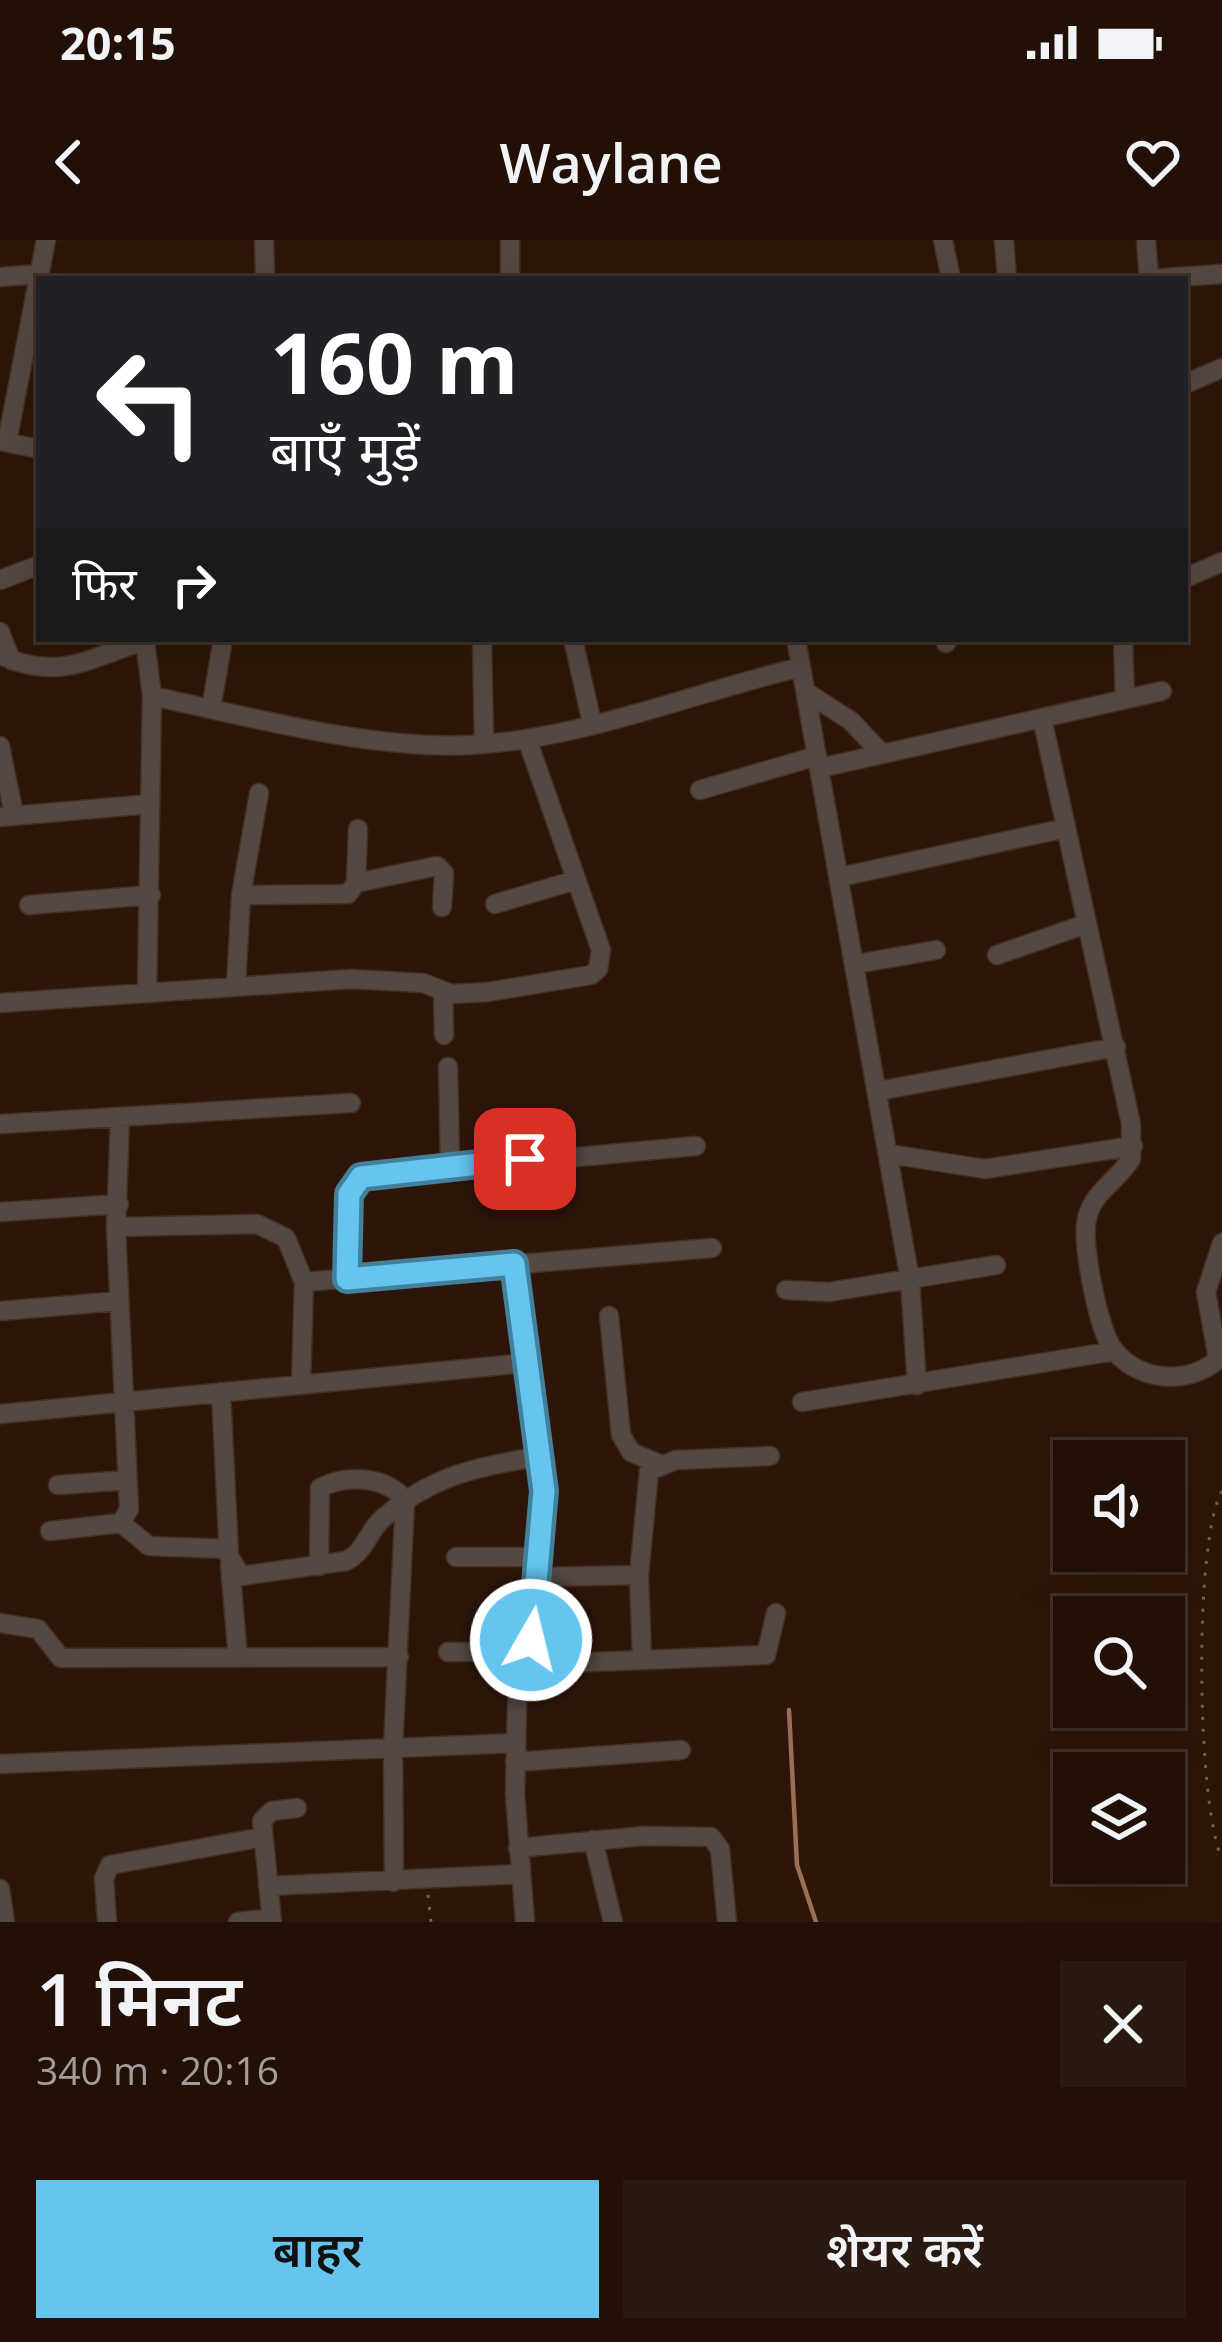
<!DOCTYPE html>
<html lang="hi">
<head>
<meta charset="utf-8">
<style>
	body { margin:0; font-family:"Open Sans","Noto Sans Devanagari",sans-serif; background:#2a1911; color:#f1f3f6; height:100vh; display:flex; flex-direction:column; font-size:45px; white-space:nowrap }
	* { box-sizing:border-box; margin:0 }
	p { font-size:39px; color:#a29d9b }
	.icon { flex:none; width:66px; height:66px; fill:none; stroke:currentColor; stroke-width:2; stroke-linecap:round; stroke-linejoin:round }
	.map { position:relative; height:1682px; overflow:hidden }
	.sheet { display:flex; flex-direction:column; background:#221007; flex:1 }
	.sheet>* { flex:none }
	.banner { position:absolute; left:36px; top:36px; width:1152px; height:366px; border-radius:0px; box-shadow:0 12px 48px #0002,0 0 0 3px #3f3028; background:#202124; color:#fff; overflow:hidden }
	.tools { position:absolute; left:1053px; top:1200px; display:grid; gap:24px }
	.tools a { display:grid; place-items:center; width:132px; height:132px; border-radius:0px; background:#221007; box-shadow:0 12px 48px #0002,0 0 0 3px #3f3028; font-size:60px }
	.pin { position:absolute; display:grid; place-items:center; width:102px; height:102px; color:#fff; margin:-51px; border-radius:24px; box-shadow:0 6px 18px #0006 }
	.me { position:absolute; width:132px; margin:-66px; rotate:8deg; stroke-linejoin:round; filter:drop-shadow(0 0 9px #0008) }
	.turn { display:flex; align-items:center; gap:42px; height:252px; padding:0 36px; font-size:54px }
	.turn .icon { width:156px; height:156px; stroke-width:2.5 }
	.turn b { display:block; font-size:84px; line-height:102px }
	.then { display:flex; align-items:center; height:114px; padding:0 36px; background:#0003; gap:24px; font-size:45px }
	.round { display:grid; place-items:center; flex:none; width:126px; height:126px; border-radius:0px; background:#2a1911 }
	.overview { display:flex; align-items:center; justify-content:space-between; height:204px; padding:0 36px }
	h1 { font-size:72px; font-weight:600; line-height:90px }
	.action { display:flex; gap:24px; margin-top:auto; padding:24px 36px }
	.action a { flex:1; height:138px; border-radius:0px; background:#65c5ee; color:#111; font-size:48px; font-weight:600; line-height:138px; text-align:center }
	.action a+a { background:#2a1911; color:#f1f3f6 }
	.status { display:flex; justify-content:space-between; align-items:center; height:84px; padding:0 60px; background:#221007; direction:ltr }
	.status svg { height:33px; fill:currentColor }
	header { display:flex; justify-content:space-between; align-items:center; height:156px; padding:0 36px; background:#221007; font-size:54px; font-weight:600 }
	.map>svg:first-child { display:block }
</style>
</head>
<body>
<div class="status"><b>20:15</b><svg viewBox="0 0 49 12"><path d="M0 12V9h3v3zM5 12V6h3v6zM10 12V3h3v9zM15 12V0h3v12zM26 1h20v11H26zM47 4h2v5h-2z"/></svg></div>
<header><svg class="icon" aria-label="back" viewBox="0 0 24 24"><path d="M15 5l-7 7 7 7"/></svg>Waylane<svg class="icon" aria-label="heart" viewBox="0 0 24 24"><path d="M12 20l-8-8c-3-5 5-10 8-4 3-6 11-1 8 4z"/></svg></header>
<div class="map">
<svg width="1222" height="1682" viewBox="0 0 1222 1682">
	<rect width="100%" height="100%" fill="#2d1609"/>
	<g fill="none" stroke-linecap="round" stroke-linejoin="round">
		<path stroke="#9a6e54" stroke-width="4.5" d="M789 1470 797 1625 816 1682"/>
		<defs>
			<path id="minor" d="M264 0 265 39
				M943 0 951 39
				M1004 0 1007 39
				M1146 0 1149 39
				M0 37 39 34
				M510 39V0
				M1149 39 1222 34
				M1185 144 1222 128
				M0 201 39 209
				M7 202 46 0
				M1185 338 1222 322
				M0 340 39 325
				M0 392 11 420
				M482 399 484 504
				M573 399 592 483
				M796 399 801 427
				M1123 399 1125 459
				M946 403 948 399
				M0 415C59 442 88 418 145 401L152 456
				M806 452 851 481 882 514
				M211 469 223 399
				M1042 478 1131 884V919C1118 940 1093 952 1087 978 1081 1003 1098 1085 1111 1106 1134 1141 1188 1147 1218 1119L1206 1052 1222 1003
				M0 506 14 575
				M820 528 1162 451
				M700 550 817 516
				M0 577 150 564
				M840 637 1066 588
				M356 643 437 626 444 633 442 667
				M241 655 259 553
				M495 664 576 640
				M29 665 151 655
				M997 715 1086 684
				M856 724 936 710
				M236 745 241 655 348 654 356 643 358 589
				M147 751 152 456C250 477 371 510 470 505 583 499 692 453 801 427L910 1040 917 1145
				M443 752 444 795
				M0 763 351 739 423 743 452 754 488 752 591 735 598 729 601 710 527 499
				M448 827 450 926
				M878 851 1116 807
				M0 884 351 863
				M889 914 985 929 1133 906
				M0 972 119 964
				M116 987 257 984 286 998 304 1042 301 1144
				M514 1025C525 1154 573 1301 518 1425
				M347 1039 349 954 361 937 696 906
				M304 1042 712 1008
				M786 1050 829 1052 996 1025
				M0 1071 119 1061
				M609 1076 621 1195 631 1212 659 1224
				M221 1152 229 1316 241 1336 346 1321C365 1312 367 1293 382 1279 429 1237 477 1226 538 1217
				M802 1162 1114 1111
				M0 1174 525 1123
				M58 1245 127 1240
				M121 1283 149 1306 228 1309
				M50 1291 121 1283 129 1269 116 987 120 878
				M456 1317H542
				M230 1325 238 1418
				M319 1326 320 1248C346 1234 386 1236 405 1260L393 1508 394 1642
				M540 1337 639 1335
				M0 1383 38 1389 61 1418 399 1417
				M448 1412H525
				M642 1420 766 1415 776 1373
				M515 1522 681 1510
				M0 1524 516 1503
				M593 1600 613 1682
				M518 1608 644 1596 711 1597 720 1609 727 1682
				M268 1646 520 1634
				M0 1649 5 1682
				M107 1682 104 1638 110 1625 263 1597
				M238 1682 271 1678
				M272 1682 262 1581 272 1571 297 1568
				M525 1682 515 1554 518 1425 642 1420 639 1335 649 1231 676 1220 770 1216"/>
		</defs>
		<use href="#minor" stroke="#463023" stroke-width="21"/>
		<path stroke="#756055" stroke-width="3" stroke-dasharray="3 9" stroke-linecap="butt" d="M1222 1251C1193 1302 1197 1565 1222 1619
			M428 1655 431 1682"/>
		<use href="#minor" stroke="#544842" stroke-width="18"/>
	</g>
	<g fill="none" stroke-linecap="round" stroke-linejoin="round">
		<defs>
			<path id="route" d="M525 919 361 937 349 954 347 1039 514 1024 544 1251 531 1400"/>
		</defs>
		<use href="#route" stroke="#42809b" stroke-width="30"/>
		<use href="#route" stroke="#65c5ee" stroke-width="21"/>
	</g>
</svg>
<div class="tools">
<a><svg class="icon" aria-label="sound" viewBox="0 0 24 24"><path d="M4 9h4l5-4v14l-5-4H4zM17 9q2 3 0 6"/></svg></a>
<a><svg class="icon" aria-label="search" viewBox="0 0 24 24"><circle cx="10" cy="10" r="6"/><path d="M15 15l6 6"/></svg></a>
<a><svg class="icon" aria-label="layers" viewBox="0 0 24 24"><path d="M12 4l9 5-9 5-9-5zM3 14l9 5 9-5"/></svg></a>
</div>
<div class="pin" style="left:525px;top:919px;background:#d93025"><svg class="icon" aria-label="arrive" viewBox="0 0 24 24"><path d="M6 21V4h12l-3 4 3 4H6"/></svg></div>
<svg class="me" style="left:531px;top:1400px" viewBox="-20 -20 40 40"><circle r="17" fill="#65c5ee" stroke="#fff" stroke-width="3"/><path d="M0-11L8 9 0 5-8 9z" fill="#fff"/></svg>
<div class="banner">
<div class="turn"><svg class="icon" aria-label="left" viewBox="0 0 24 24"><path d="M17 20v-9H6M10 6l-5 5 5 5"/></svg><div><b>160 m</b>बाएँ मुड़ें</div></div>
<div class="then">फिर<svg class="icon" aria-label="right" viewBox="0 0 24 24"><path d="M7 20v-9h11M14 6l5 5-5 5"/></svg></div>
</div>
</div>
<section class="sheet">
<div class="overview"><div><h1>1 मिनट</h1><p>340 m · 20:16</p></div><a class="round"><svg class="icon" aria-label="close" viewBox="0 0 24 24"><path d="M6 6l12 12M18 6L6 18"/></svg></a></div>
<div class="action"><a>बाहर</a><a>शेयर करें</a></div>
</section>
</body>
</html>
